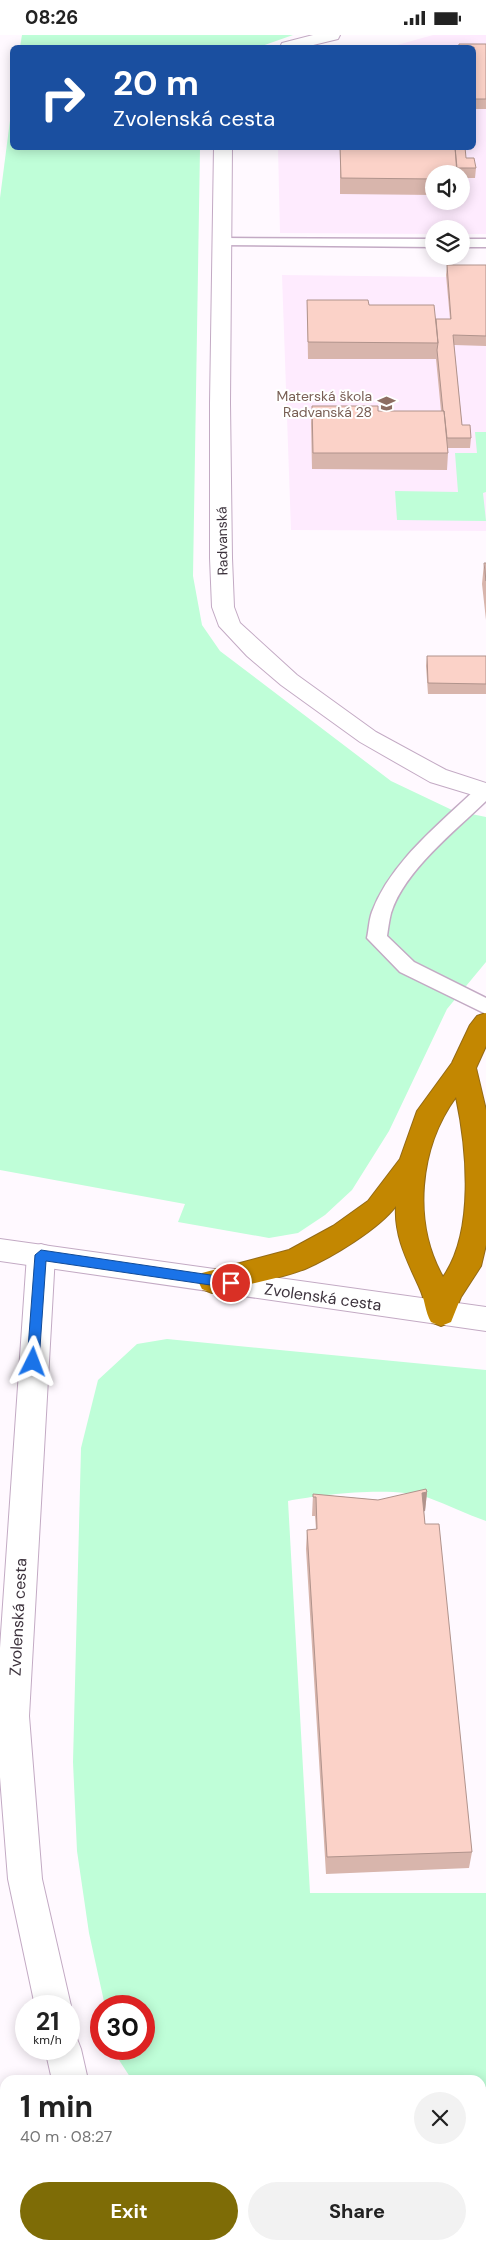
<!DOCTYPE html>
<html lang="en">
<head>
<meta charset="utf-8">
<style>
	body { margin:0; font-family:"DM Sans",sans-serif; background:#f2f2f2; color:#222; height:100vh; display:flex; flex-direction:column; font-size:19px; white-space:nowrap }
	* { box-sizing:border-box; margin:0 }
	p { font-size:16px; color:#767676 }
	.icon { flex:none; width:28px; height:28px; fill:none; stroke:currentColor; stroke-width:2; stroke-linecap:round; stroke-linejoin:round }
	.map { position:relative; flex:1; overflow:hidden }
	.panel { position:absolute; left:0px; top:2040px; width:486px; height:175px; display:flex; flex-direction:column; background:#fff; border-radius:15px 15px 0 0; box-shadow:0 2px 12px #0003 }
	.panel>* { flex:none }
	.hud { position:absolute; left:10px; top:10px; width:466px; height:105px; border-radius:8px; box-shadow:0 2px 12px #0003; background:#1a4fa0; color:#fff; overflow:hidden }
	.buttons { position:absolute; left:425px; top:130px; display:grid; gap:10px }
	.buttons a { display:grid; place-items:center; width:45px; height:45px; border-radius:50%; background:#fff; box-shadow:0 2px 12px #0003; font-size:25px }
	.speed { position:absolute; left:15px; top:1960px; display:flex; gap:10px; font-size:25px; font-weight:700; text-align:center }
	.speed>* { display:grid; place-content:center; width:65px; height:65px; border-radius:50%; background:#fff; box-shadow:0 2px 12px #0003; line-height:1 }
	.speed small { font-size:12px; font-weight:400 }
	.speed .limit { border:8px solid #d22; background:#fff; color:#111 }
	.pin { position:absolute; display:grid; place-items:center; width:42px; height:42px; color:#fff; margin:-21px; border:2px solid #fff; border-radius:50%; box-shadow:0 1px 5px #0007 }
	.me { position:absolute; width:55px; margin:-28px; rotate:3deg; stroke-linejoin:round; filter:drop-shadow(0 0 4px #0008) }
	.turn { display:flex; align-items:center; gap:18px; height:105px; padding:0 20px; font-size:22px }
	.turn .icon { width:65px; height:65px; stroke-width:2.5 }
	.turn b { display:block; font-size:35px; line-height:42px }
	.round { display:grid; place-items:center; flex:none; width:52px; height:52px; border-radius:26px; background:#f2f2f2 }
	.head { display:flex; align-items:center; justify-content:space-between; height:85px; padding:0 20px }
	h1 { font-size:30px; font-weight:700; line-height:38px }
	.primary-button { display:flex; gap:10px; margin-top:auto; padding:10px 20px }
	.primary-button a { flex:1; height:58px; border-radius:30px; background:#7e6c06; color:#fff; font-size:20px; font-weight:700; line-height:58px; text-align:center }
	.primary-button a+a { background:#f2f2f2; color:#222 }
	.status { display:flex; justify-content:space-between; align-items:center; height:35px; padding:0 25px; background:#fff; direction:ltr }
	.status svg { height:14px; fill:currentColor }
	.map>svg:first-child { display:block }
</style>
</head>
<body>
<div class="status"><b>08:26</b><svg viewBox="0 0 49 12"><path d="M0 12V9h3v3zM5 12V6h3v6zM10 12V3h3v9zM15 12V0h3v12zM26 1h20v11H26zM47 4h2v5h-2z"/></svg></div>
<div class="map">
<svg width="486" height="2215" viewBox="0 0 486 2215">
	<rect width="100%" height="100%" fill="#fff9ff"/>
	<path fill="#feebfe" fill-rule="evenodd" d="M433 0H486V199H461V194H434V199L280 198 278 113 474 112V12H390ZM434 139H461V166H434Z
		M282 240 446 242V240H486V496L291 495Z"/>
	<path fill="#bffed8" d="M22 0H293L259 12H20Z
		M12 70V112L200 113 193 541 202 590 220 616 391 746 452 775 486 782V927L447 974 389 1096 352 1155 325 1180 298 1198 269 1203 178 1187 185 1169 0 1135V163Z
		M475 397H486V457L483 458 486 486 397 485 395 456 458 457 455 418H477Z
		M167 1304 486 1335V1486C466 1479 448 1470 429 1463 395 1451 324 1459 288 1466L310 1858H486V2052H481V2045H132L119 2025 116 2014H144V1971H105L89 1898 77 1816 73 1727 81 1413 98 1345 137 1309Z
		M0 2087 5 2108V2210H29L31 2215H0Z
		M481 2148H486V2215H207L205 2210H481Z"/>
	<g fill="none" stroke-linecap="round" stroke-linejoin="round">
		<defs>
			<path id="service" d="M223 203 434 204V212L218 210 216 207 218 204Z
				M461 204H486V212H461Z
				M486 750V766C455 796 404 836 391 878 389 886 388 894 387 901L414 927 486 963V979L400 937 367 903C369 894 369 885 372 877 391 826 441 788 478 752Z"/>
			<path id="minor" d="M313 0H340L338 4 305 12H280L282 8Z
				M214 112H232L230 368 232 523 234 572 240 588 297 640 376 697 446 735 486 748V764L430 747 360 707 281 650 247 621 219 591 212 572 210 523V368Z
				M41 1209 51 1212 55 1220 29 1681 42 1844 71 1971 69 1976V1971H35L8 1844 0 1742V1613L27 1220 31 1212Z
				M69 1998 76 2001 81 2014 88 2045H52L45 2014H69Z
				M481 2090H486V2128H481Z
				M95 2210H133L135 2215H97Z"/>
			<path id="secondary" d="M0 1204 486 1272V1296L0 1226Z"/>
			<path id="motorway" d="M486 978V1011L476 1033 486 1075V1210L481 1231 461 1262 451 1287 441 1291 431 1287C425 1277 425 1264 420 1254 408 1227 394 1202 396 1171 379 1194 331 1223 305 1234 276 1245 242 1250 212 1258L202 1254 198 1246 202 1238 289 1215 333 1191 368 1166 400 1124 417 1076 452 1028 470 990 477 981ZM456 1062C467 1114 475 1197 443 1242 412 1187 419 1113 456 1062Z"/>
		</defs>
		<use href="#service" stroke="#c3aac4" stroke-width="3"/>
		<use href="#minor" stroke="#c3aac4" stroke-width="2"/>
		<use href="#secondary" stroke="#c3aac4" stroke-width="2"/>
		<use href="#motorway" stroke="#946a16" stroke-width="2"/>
		<use href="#service" fill="#fff" fill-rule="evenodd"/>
		<use href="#minor" fill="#fff" fill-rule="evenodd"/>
		<use href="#secondary" fill="#fff" fill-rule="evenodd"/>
		<use href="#motorway" fill="#c38701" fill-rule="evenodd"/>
	</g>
	<path fill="#d8b5ac" d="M459 9H486V74H474V12H458Z
		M340 112 466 123 476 133 475 143H461V139H434V160L340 159Z
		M447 230H486V311L454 310 462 390 471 403 470 413H448V418L447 435 312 434 311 388 312 371 378 376H441L436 324H308L307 265 369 270 436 284H450L446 240Z
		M484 528 486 546V585L482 549Z
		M427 621H486V659H428L426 631Z
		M427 1457 425 1476H424L425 1489 472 1817 469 1833 326 1839 306 1514 307 1495 316 1494 315 1481H312L313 1459 378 1465Z"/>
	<path fill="#b0938c" d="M427 1457 425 1476 420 1478 422 1458Z"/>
	<path fill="#fbd2c8" stroke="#b0938c" d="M459 9H486V64H474V12H459Z
		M340 112H455L457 139H434V144L341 143Z
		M455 112H465L466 123H474L476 133H457Z
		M447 230H486V301L453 300 462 390H470L471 403H447L444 376H443L437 315 438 308 436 284H451Z
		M307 265H368L369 270H434L438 308 308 307Z
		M312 371H378V376H444L448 418H313Z
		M484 528H486V546Z
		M427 621H486V649L428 648Z
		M426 1454 427 1457 422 1458 425 1489H439L472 1817 327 1822 307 1495 317 1494 316 1462H313V1459L378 1465Z"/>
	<path fill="#1a73e8" stroke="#114b97" d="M41 1215 231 1243 237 1248 231 1253 46 1226 39 1327 37 1331H29L27 1327 35 1220Z"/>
	<defs>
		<symbol id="school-bare" viewBox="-9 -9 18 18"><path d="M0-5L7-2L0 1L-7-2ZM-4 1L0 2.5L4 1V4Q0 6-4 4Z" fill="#8d6e63" stroke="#fff" stroke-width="2.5" paint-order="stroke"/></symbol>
	</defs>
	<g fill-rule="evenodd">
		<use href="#school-bare" x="374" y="356" width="25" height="25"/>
	</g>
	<g text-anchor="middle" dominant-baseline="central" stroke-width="4" stroke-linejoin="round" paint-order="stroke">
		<g font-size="14" fill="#785e54" stroke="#fff" text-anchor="end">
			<text x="372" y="361">Materská škola<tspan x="372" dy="16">Radvanská 28</tspan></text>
		</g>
		<g font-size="14" fill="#3d333d" stroke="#fff">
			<text transform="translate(222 506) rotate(-91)">Radvanská</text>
		</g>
		<g font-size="16" fill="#3d333d" stroke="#fff">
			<text transform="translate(323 1262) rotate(8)">Zvolenská cesta</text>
			<text transform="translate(18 1582) rotate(-87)">Zvolenská cesta</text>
		</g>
	</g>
</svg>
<div class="buttons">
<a><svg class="icon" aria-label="sound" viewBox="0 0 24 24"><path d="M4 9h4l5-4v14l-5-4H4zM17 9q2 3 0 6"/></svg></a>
<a><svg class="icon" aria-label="layers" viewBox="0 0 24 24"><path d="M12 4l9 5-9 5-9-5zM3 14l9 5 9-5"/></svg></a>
</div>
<div class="speed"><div>21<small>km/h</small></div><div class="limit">30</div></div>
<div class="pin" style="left:231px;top:1248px;background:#d93025"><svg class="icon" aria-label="arrive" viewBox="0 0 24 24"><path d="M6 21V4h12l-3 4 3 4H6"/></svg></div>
<svg class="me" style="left:33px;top:1327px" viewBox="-20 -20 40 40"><path d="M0-17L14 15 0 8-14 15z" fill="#1a73e8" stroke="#fff" stroke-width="4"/></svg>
<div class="hud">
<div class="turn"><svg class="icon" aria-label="right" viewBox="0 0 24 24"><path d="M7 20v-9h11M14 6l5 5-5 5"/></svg><div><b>20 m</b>Zvolenská cesta</div></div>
</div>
<section class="panel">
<div class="head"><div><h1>1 min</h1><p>40 m · 08:27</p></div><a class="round"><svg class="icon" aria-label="close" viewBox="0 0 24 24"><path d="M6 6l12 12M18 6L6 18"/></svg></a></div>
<div class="primary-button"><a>Exit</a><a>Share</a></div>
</section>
</div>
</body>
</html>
